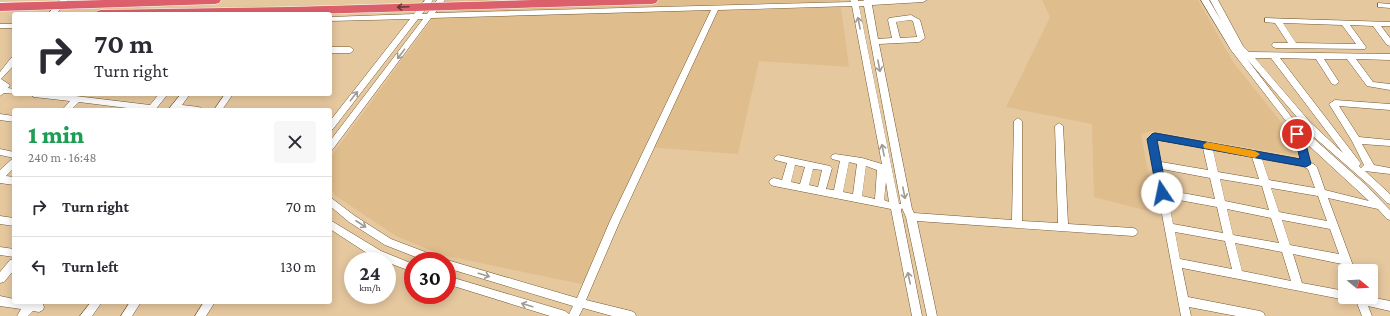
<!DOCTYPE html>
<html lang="en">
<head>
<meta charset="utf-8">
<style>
	body { margin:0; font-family:"Crimson Pro",serif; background:#f7f7f7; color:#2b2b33; height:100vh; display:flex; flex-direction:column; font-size:15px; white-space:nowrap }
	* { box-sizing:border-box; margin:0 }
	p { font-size:13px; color:#7c7c81 }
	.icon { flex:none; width:22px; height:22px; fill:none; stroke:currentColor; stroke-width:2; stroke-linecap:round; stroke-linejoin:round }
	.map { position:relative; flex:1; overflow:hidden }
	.drawer { position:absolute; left:12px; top:108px; width:320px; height:196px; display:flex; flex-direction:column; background:#fff; border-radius:4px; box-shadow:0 2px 10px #0003 }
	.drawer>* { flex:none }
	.hud { position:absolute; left:12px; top:12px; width:320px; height:84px; border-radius:4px; box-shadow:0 2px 10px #0003; background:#fff; color:#2b2b33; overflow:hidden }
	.needle { width:26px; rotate:108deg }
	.tools { position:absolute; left:1338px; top:264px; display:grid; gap:8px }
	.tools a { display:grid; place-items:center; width:40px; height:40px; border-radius:4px; background:#fff; box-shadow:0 2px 10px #0003; font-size:20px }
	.speed { position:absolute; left:344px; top:252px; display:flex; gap:8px; font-size:20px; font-weight:700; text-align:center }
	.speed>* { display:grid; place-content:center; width:52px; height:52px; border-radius:50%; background:#fff; box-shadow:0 2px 10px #0003; line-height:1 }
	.speed small { font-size:10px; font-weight:400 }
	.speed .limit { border:6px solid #d22; background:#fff; color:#111 }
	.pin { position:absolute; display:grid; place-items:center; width:34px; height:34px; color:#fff; margin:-17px; border:2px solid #fff; border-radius:50%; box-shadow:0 1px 4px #0007 }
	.me { position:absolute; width:44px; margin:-22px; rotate:349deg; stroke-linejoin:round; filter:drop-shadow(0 0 3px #0008) }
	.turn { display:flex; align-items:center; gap:14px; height:84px; padding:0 16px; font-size:18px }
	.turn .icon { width:52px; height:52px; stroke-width:2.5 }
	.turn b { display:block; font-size:28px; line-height:34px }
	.round { display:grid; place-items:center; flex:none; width:42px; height:42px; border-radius:4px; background:#f7f7f7 }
	.summary { display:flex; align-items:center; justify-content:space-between; height:68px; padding:0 16px }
	h1 { font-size:24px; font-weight:800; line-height:30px; color:#1e9e55 }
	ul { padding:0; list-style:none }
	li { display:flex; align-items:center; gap:12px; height:60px; padding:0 16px; border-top:1px solid #e1e1e2 }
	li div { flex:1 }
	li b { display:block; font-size:15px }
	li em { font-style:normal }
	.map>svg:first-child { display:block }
</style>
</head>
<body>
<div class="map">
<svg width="1390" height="316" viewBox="0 0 1390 316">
	<rect width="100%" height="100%" fill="#e6c89f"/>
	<path fill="#dfbd8d" d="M446 0H840L849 67 759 61 738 154 647 147 586 285 442 255 396 236 336 196 330 187V158Z
		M1042 0H1198L1233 62 1293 137 1303 157 1152 131 1141 134 1156 213 1094 197 1092 124 1006 107 1050 17Z"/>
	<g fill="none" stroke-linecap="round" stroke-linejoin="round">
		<defs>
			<path id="minor" d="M60 0H68L56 14H48Z
				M425 0H433L422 14H427L437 0H445L435 13 851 2 850 0H858V1H864L863 0H927L923 2 872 5 878 39 892 38 888 20 889 18 911 15 920 20 925 38 919 42 879 44 912 209 914 213 1012 220 1014 121 1018 118 1022 121V221L1058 223 1055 126 1059 123 1063 126 1068 224 1133 228 1136 229 1138 232 1136 235 1133 236 917 221 937 316H927L906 217 902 208 901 210 922 316H912L891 209 774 186 771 185 769 182 771 179 774 178 782 180 787 163 775 160 774 158 778 155 830 166 832 168 826 189 834 190 840 161 832 159 831 157 832 155 835 154 862 158 882 164 852 6 718 10 620 221 586 300 631 311 635 313 636 316H612L583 308 579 316H550L447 284V276L565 311 569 314 573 306 447 268V261H443L447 260 577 298 610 221 711 10 431 18 333 149 330 150V141L423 19H418L333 129 330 130V121L410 19 330 21V17L414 14ZM859 6H864L901 204H899ZM910 20 913 21 917 37 900 38 896 22ZM849 162 857 164 853 194 843 192ZM795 165 805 167 800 184 791 182ZM866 166 877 170 875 199 862 196ZM813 169 822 170 818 187 809 185ZM886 182 889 202 884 200Z
				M1201 0H1209L1222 22 1210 0H1218L1243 46 1249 52 1390 54V60L1356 59 1373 82 1390 84V90L1367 86 1347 59H1324L1339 82 1335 85 1332 84 1316 59 1280 58 1359 161 1361 163 1359 166 1361 168 1364 165 1352 141 1329 104 1335 100 1390 104V110L1339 106 1359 137 1390 140V146L1362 144 1374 165 1390 168V174L1365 171 1390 194V204L1387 203 1369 185 1314 137 1247 59 1296 123 1366 185 1390 210V220L1387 219 1378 209 1328 198 1355 271H1345L1342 264 1293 254 1302 283 1345 291V297H1370L1390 301V311L1368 306 1372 316H1362L1357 303 1346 300 1182 268 1188 297 1260 311 1264 313 1265 316H1236L1189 307 1191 316H1181L1148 139 1152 134 1155 133 1300 159 1295 136 1296 134 1231 50ZM1255 58H1271L1343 153 1310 122ZM1157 140 1203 148 1208 170 1161 162ZM1305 142 1369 201 1325 190 1317 167 1315 165 1310 162ZM1213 150 1252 157 1259 179 1218 172ZM1262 159 1302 166 1308 169 1315 188 1269 180ZM1162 169 1210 178 1215 199 1166 190ZM1220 179 1262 186 1269 210 1225 201ZM1271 188 1318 196 1327 221 1279 212ZM1168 198 1217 207 1223 233 1173 224ZM1227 209 1271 218 1279 243 1233 235ZM1282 220 1330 229 1339 254 1290 245ZM1175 232 1225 241 1232 269 1180 259ZM1235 243 1282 252 1291 281 1242 271Z
				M1378 3 1390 4V8L1378 7Z
				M1265 18 1390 22V26H1381L1390 38V46L1387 45 1373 26 1350 25 1366 47 1365 49 1276 48 1273 47 1272 45 1273 43H1288L1275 23 1265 22ZM1283 23 1342 25 1356 44 1296 43Z
				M0 24H14V28H0Z
				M330 47H350L354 50 350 53H330Z
				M14 57V65L1 79 10 85 8 88 14 89V94H17L4 93 0 96V72L11 58Z
				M30 94H59L150 105 159 94H168L155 110H143L79 102 71 110H62L70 101 34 97Z
				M181 94H190L182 105 199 107 203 110H168Z
				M225 94H233L222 110H214Z
				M0 114 14 116V122L0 120Z
				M0 149 14 152V158L0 155Z
				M14 159V168L6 176 14 177V185L0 183V170L11 160Z
				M330 197 355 216 391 239 441 258 442 261H426L385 245 349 222 330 206Z
				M0 216 14 218V226L0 224Z
				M330 220 381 251 413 264V272L373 257 330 229Z
				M0 247 14 249V257L0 255Z
				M14 259V270L4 282 0 283V272L10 260Z
				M0 296 14 299V302H39L43 304 44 307 43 310 39 312 33 311 28 316H17L21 309 0 306Z
				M91 302H102L92 316H80Z
				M130 302H141L132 316H121Z
				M204 302H215L206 316H195Z"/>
			<path id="highway" d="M104 0H221L219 3 215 4 0 11V3Z
				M533 0H658L656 3 652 4 312 14H95L97 11 101 10 290 7Z"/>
		</defs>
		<use href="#minor" stroke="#725832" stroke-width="1"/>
		<use href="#highway" stroke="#fff" stroke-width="1"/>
		<use href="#minor" fill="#fff" fill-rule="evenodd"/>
		<use href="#highway" fill="#dc5f6c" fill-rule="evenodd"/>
	</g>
	<defs><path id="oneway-shaft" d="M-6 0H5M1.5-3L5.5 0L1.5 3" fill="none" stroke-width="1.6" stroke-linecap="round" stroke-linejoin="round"/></defs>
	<use stroke="#603d32" href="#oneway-shaft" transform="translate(403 7) rotate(178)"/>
	<g stroke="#a09a92">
		<use href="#oneway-shaft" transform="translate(859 23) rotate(-101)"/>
		<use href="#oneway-shaft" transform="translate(401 54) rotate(127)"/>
		<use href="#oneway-shaft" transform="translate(879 66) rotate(79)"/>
		<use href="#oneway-shaft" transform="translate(354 96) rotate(-52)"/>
		<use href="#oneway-shaft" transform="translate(883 150) rotate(-101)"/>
		<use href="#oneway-shaft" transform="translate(904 193) rotate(79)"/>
		<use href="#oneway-shaft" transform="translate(361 224) rotate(33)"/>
		<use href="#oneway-shaft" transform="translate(484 275) rotate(17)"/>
		<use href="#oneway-shaft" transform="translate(909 278) rotate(-102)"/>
		<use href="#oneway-shaft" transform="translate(527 305) rotate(-163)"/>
	</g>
	<path fill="#1355a5" stroke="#0c376b" d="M1297 131 1304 136 1311 164 1306 167 1157 140 1167 193 1165 196H1159L1157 193 1147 139 1152 134 1155 133 1300 159 1295 137 1293 134Z"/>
	<path fill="#f59e0b" d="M1207 142 1255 151 1260 154 1255 158 1204 148 1203 145Z"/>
</svg>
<div class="tools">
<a><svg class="needle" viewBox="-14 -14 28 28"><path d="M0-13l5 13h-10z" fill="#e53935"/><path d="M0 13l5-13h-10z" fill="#7c7c81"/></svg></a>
</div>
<div class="speed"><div>24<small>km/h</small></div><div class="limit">30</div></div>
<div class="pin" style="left:1297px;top:134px;background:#d93025"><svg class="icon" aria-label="arrive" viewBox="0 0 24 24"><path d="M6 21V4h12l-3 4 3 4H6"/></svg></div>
<svg class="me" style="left:1162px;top:193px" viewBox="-20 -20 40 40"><circle r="19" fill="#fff"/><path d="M0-13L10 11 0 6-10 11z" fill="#1355a5"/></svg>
<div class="hud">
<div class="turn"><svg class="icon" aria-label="right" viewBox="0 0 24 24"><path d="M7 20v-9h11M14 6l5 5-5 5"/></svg><div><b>70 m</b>Turn right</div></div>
</div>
<section class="drawer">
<div class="summary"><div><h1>1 min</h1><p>240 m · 16:48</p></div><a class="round"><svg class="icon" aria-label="close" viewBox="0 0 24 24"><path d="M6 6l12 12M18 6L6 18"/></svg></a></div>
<ul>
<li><svg class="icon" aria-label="right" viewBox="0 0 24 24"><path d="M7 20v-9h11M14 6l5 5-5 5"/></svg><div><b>Turn right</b></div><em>70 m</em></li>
<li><svg class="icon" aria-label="left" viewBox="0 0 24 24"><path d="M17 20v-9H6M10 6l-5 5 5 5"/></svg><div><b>Turn left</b></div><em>130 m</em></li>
</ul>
</section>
</div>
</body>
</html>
